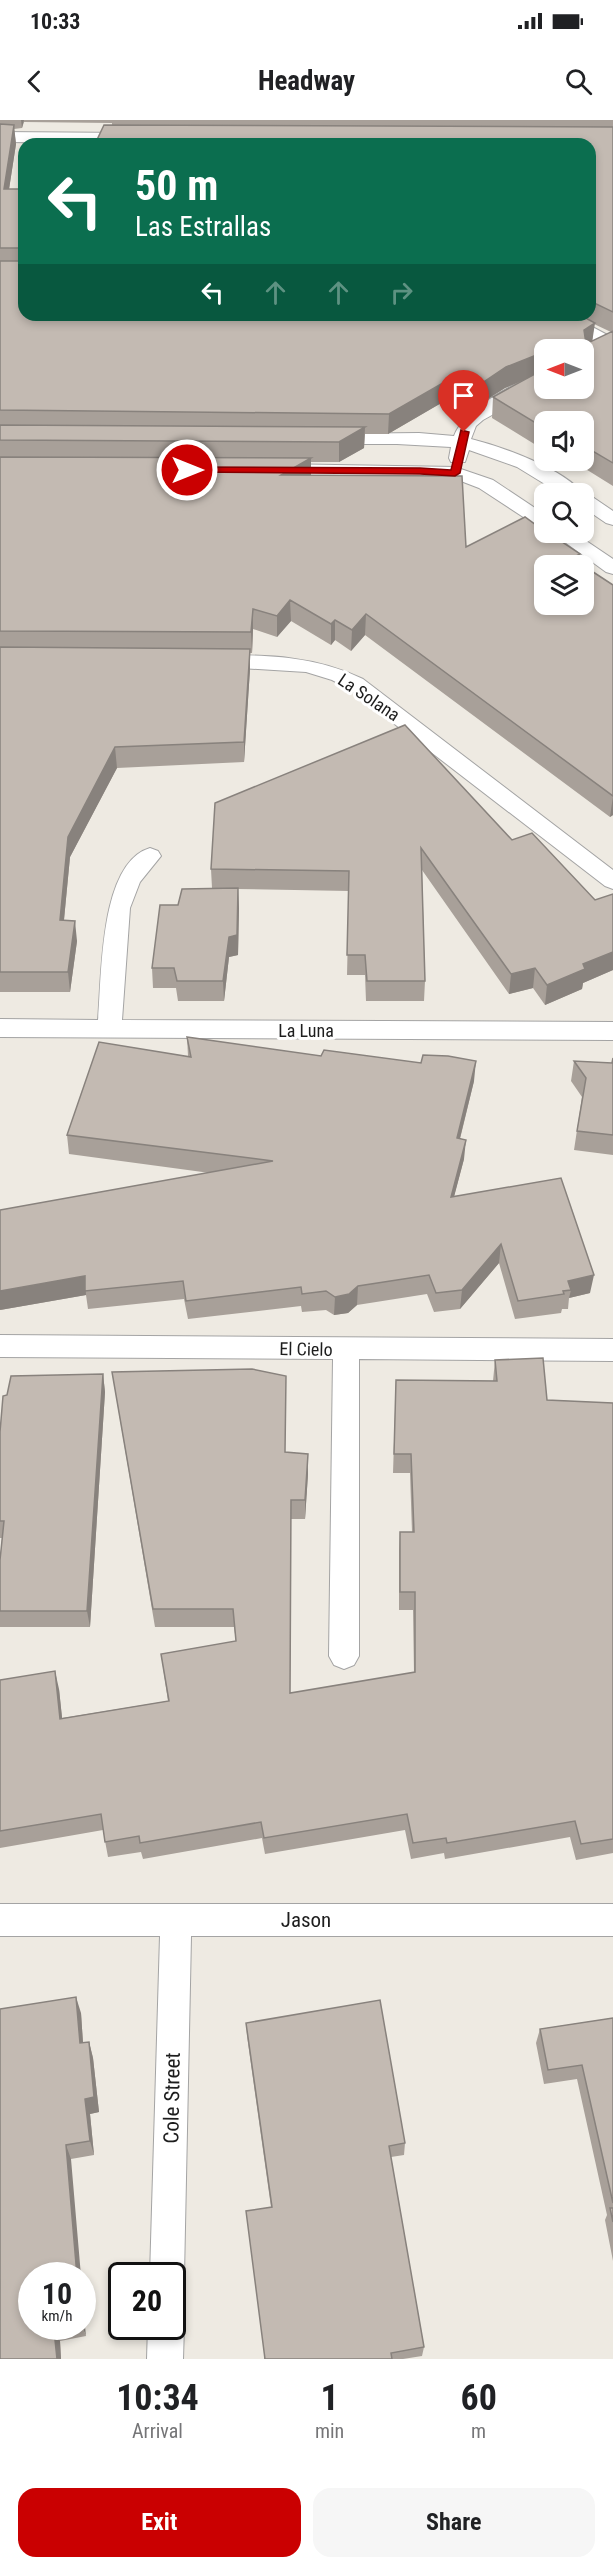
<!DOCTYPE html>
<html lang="en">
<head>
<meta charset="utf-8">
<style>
	body { margin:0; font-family:"Roboto Condensed",sans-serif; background:#f6f6f6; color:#202124; height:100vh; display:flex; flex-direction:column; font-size:22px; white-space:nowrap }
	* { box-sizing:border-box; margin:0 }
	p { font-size:20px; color:#757577 }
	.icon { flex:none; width:33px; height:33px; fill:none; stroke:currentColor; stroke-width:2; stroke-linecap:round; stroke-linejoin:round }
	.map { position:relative; height:2239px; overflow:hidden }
	.panel { display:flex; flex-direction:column; background:#fff; flex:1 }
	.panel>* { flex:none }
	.guide { position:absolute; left:18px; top:18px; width:578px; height:183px; border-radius:18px; box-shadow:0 3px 9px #0003; background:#0b6e4f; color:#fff; overflow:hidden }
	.needle { width:39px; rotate:270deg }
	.tools { position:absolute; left:534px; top:219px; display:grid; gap:12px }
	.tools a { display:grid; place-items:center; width:60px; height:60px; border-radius:12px; background:#fff; box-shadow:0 3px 9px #0003; font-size:30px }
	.speed { position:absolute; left:18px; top:2142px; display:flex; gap:12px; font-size:30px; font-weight:700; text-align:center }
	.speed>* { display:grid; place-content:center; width:78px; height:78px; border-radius:50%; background:#fff; box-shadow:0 3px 9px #0003; line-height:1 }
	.speed small { font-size:15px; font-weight:400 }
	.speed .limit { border:3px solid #111; border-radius:9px; background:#fff; color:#111 }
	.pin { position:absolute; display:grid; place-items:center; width:51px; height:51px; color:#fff; margin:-62px -26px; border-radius:50% 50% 50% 0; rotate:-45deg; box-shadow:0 0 6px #0007 }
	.pin .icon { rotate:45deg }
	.me { position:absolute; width:66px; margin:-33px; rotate:90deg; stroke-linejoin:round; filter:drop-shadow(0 0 4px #0008) }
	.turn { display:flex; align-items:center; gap:21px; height:126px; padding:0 18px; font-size:27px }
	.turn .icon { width:78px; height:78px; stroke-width:2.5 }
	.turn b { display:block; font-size:42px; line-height:51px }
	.lanes { display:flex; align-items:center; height:57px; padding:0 18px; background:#0003; justify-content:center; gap:30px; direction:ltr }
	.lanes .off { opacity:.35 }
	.eta { display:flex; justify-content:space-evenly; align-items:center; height:102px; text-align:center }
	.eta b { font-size:36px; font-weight:700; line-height:42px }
	.button { display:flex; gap:12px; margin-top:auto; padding:12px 18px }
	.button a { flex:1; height:69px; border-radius:18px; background:#ca0001; color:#fff; font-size:24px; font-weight:700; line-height:69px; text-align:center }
	.button a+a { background:#f6f6f6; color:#202124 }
	.status { display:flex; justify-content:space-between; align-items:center; height:42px; padding:0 30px; background:#fff; direction:ltr }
	.status svg { height:16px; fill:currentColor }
	header { display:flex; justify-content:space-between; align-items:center; height:78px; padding:0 18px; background:#fff; font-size:27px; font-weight:700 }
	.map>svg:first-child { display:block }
</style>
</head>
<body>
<div class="status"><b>10:33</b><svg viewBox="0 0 49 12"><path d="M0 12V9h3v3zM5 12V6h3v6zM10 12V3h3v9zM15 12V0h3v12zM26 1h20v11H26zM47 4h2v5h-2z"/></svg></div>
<header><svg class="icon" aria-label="back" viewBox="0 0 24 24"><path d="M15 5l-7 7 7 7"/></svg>Headway<svg class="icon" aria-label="search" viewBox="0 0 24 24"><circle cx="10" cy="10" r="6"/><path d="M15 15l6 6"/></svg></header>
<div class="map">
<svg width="613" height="2239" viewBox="0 0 613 2239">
	<rect width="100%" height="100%" fill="#eeeae2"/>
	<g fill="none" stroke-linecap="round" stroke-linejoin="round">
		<defs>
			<path id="lane" d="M0 12 133 13 141 18 133 23 0 22Z
				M548 195H570L613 218V227H604L551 199Z
				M544 254V266L483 300 476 306 471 319C500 326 565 349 583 374H561L517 347 469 330 465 342H451L449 338 451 327 397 324H331L325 323 322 319 325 315 331 314 419 313 454 316C464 289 517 260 544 254Z
				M276 344 455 347 493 360 544 394V408L537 406 479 368 453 358 269 354 267 350 269 346Z
				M584 374 591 376 613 391V405L606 403 584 388Z
				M551 412H573L613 439V454L606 452Z
				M216 535C268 535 316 536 363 559L613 750V769L605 766 349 569 332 560 306 552 209 546 206 541 209 536Z
				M150 728 158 731 161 736 140 762 130 788 122 900 613 902V920L0 917V899L98 900C102 857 99 743 150 728Z
				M0 1215 613 1219V1241L359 1239V1536L354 1545 344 1549 334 1545 329 1536 333 1239 0 1237Z
				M0 1784H613V1816H191L184 2156 179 2168 172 2171V2156H150L160 1816H0Z
				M172 2191 178 2194 184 2206 183 2239H147L148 2206H172Z"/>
		</defs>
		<use href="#lane" stroke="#a4a4a4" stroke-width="2"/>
		<use href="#lane" fill="#fff" fill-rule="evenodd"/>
	</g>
	<path fill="#a8a099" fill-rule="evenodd" d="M0 0H613V366L576 343 571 346 561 340H584V302H544V330L492 298 493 277 527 259 505 268 475 287 455 275 388 314H365L364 328 339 342H311V355L466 427 580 434 579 443 613 465V695L610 697 365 515 351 531 335 520 331 525 291 501 277 517 253 509 252 533H250V549L244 642 117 648 70 737 64 800 77 821 70 872H0ZM24 2 112 3V5L590 24V195H24V69H9L16 24 14 9 22 8ZM594 204 611 212 592 221ZM544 230 584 268H544Z
		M512 720 595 780 613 775V850L583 863 582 869 545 885 533 868 509 874 422 750 425 861 424 881H366L365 855H347L349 771 238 769 239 788 238 835 229 837 224 881H178L176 868H153L152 848 178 785 212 768 211 749Z
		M187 917 474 961 460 1019 464 1039 454 1076 590 1173 569 1178 568 1189H562L561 1193 515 1199 499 1143 460 1189 434 1192 427 1174 357 1185 348 1193 334 1195 326 1190 302 1192 301 1186 188 1199 184 1179 88 1189 86 1175 0 1190 210 1053 69 1034 67 1015 188 936Z
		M613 938V1035L574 1030 582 977 571 961 574 941 612 943Z
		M495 1240 547 1280 613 1283V1733L576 1740 570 1717 445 1739 444 1733 411 1739 405 1710 265 1734 262 1718 143 1739 141 1732 108 1737 103 1710 0 1728V1560L59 1569 62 1598 168 1581 161 1534 236 1521 234 1507H155L112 1252 286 1332 308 1354 305 1399H291L290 1573 414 1553 413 1490H399V1431L400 1412H412L410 1353H393L396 1260 493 1261Z
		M103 1254 105 1272 90 1507H0V1440L2 1418H0V1312Z
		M81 1893 83 1923 89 1922 93 1938 99 1992 90 1994 94 2035 71 2039 32 2206H82L86 2216 60 2221 61 2239H0Z
		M613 1898V2141L605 2100 607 2095 577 1959 544 1964 536 1923 540 1909Z
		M246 1903 405 2023 404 2035 391 2037 424 2227 422 2236 403 2239H264L271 2087 247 1916Z"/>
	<path fill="#88827d" d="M21 0H24L22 8Z
		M14 5 16 24 6 89 4 69Z
		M595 203 592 223 582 230 584 210Z
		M544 232 543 252 505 268 475 287 476 267 506 247Z
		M457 255 455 275 388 314 389 294Z
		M365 307 364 328 339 342V322Z
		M311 338V359L281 355Z
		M572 340H577L576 343 571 346Z
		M580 434 578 446 572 438Z
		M290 480 291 501 277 517V496Z
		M253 489V509L252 533 251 512Z
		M366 494 365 515 351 531 352 510Z
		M335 500V520L331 525V504Z
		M250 529V549L244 642V622Z
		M115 627 117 648 70 737 62 820 60 800 68 717Z
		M613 676V695L610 697Z
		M238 768 239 788 238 835 229 837 224 881 223 861 229 817Z
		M75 801 77 821 70 872 68 852Z
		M613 832V850L583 863 582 869 545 885 547 865 583 844Z
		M535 848 533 868 509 874 511 854Z
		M476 941 474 961 455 1038 457 1018Z
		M466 1020 464 1039 449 1096 451 1077Z
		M501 1124 499 1143 460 1189 462 1170Z
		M594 1155 590 1173 569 1178 571 1170 568 1161Z
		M85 1156 86 1175 0 1190V1171Z
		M358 1166 357 1185 348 1193 334 1195 335 1177Z
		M103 1254 105 1272 90 1507 87 1491Z
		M308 1334V1354L305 1399V1380Z
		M55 1551 59 1569 64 1616 60 1599Z
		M76 1877 81 1893 84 1938 80 1923Z
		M89 1922 93 1938 99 1992 90 1994 94 2035 90 2021 85 1979Z
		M66 2025 71 2039 81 2156H77Z
		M82 2176 86 2216 82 2206Z
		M54 2210 60 2221 61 2239H57Z"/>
	<path fill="#c3bab2" stroke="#88827d" stroke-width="1.5" d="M0 4 14 5 4 69H24V195H580L595 203 584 210 586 224 613 211V343L584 326V302H544V308L493 277 544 249V268H584V230H544V232L506 247 476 267 457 255 389 294 0 290V141H23V128H0Z
		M104 5 613 7V192L590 181V24H95Z
		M0 305 365 307 339 322 0 320Z
		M0 337 311 338 281 355 462 356 466 427 525 397 544 411V412H547L580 434 572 438 583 446H544V484H584V446L613 465V676L366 494 352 510 335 500 331 504 290 480 277 496 253 489 251 512 0 511Z
		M0 527 250 529 244 622 115 627 68 717 60 800 75 801 68 852H0Z
		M405 605 512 720 532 713 595 780 613 774V832L583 844 585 849 547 865 535 848 511 854 421 728 425 861H367L365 835H347L349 751 211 749 215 683Z
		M238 768 237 815 229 817 223 861H177L174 848H152L160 785H178L182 769Z
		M187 917 321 936 324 930 421 943 423 935 448 936 476 941 457 1018 466 1020 451 1077 561 1058 594 1155 568 1161 571 1170 563 1171 564 1174 518 1181 501 1124 462 1170 436 1173 429 1155 358 1166 349 1174 335 1177 326 1171 302 1174 301 1167 186 1181 183 1161 85 1171V1156L0 1171V1090L273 1041 67 1015 99 922 191 937Z
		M613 938V1015L577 1011 586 958 574 941 612 943Z
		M543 1238 547 1280 613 1283V1719L581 1724 575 1701 447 1723 446 1718 413 1723 407 1694 264 1718 261 1702 140 1723 139 1716 105 1722 101 1694 0 1711V1560L55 1551 60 1599 169 1581 161 1534 236 1521 233 1489H153L112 1252 252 1249 286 1256 285 1332 308 1334 305 1380H291L290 1573 415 1552V1472H400V1412H414L411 1334H394L396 1260 497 1261 495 1240Z
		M103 1254 87 1491H0V1440L4 1401H0V1312L3 1276 7 1275 11 1256Z
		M76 1877 80 1923 89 1922 94 1977 85 1979 90 2021 66 2025 77 2156H32V2206H75L54 2210 57 2239H0V1889Z
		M380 1880 405 2023 389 2026 424 2227 391 2233 392 2239H265L246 2091 272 2087 246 1903Z
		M613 1898V2083L582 1945 548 1950 540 1909Z
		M610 2088H613V2102Z"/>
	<path fill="#ca0001" stroke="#830001" stroke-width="1.5" d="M461 310 469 312 460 353 455 356 420 354 187 352 182 350 187 347 420 348 451 350Z"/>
	<g text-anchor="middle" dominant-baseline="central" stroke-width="6" stroke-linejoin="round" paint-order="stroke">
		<g font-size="18" fill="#1d1d1d" stroke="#fff">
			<text transform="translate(369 577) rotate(34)">La Solana</text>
			<text x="306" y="910">La Luna</text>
			<text transform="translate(306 1229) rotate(1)">El Cielo</text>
		</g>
		<g font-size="21" fill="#1d1d1d" stroke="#fff">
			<text x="306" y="1800">Jason</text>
			<text transform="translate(172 1978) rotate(-89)">Cole Street</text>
		</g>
	</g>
</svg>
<div class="tools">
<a><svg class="needle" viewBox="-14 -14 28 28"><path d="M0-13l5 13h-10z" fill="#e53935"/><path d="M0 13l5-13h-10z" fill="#757577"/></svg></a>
<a><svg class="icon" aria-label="sound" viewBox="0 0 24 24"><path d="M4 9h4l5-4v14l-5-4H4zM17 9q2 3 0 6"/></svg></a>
<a><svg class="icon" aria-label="search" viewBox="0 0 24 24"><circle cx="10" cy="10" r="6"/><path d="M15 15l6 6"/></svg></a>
<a><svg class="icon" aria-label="layers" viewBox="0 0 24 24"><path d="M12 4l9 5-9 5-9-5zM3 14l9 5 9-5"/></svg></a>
</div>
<div class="speed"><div>10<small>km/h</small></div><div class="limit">20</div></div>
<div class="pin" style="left:464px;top:312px;background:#d93025"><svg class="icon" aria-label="arrive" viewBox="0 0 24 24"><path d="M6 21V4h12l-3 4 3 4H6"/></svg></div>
<svg class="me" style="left:187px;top:350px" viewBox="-20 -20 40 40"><circle r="17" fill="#ca0001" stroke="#fff" stroke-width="3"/><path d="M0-11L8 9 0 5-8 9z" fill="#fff"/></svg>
<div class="guide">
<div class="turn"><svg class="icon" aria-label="left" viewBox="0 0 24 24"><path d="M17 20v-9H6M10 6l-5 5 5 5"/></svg><div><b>50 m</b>Las Estrallas</div></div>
<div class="lanes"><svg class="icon" aria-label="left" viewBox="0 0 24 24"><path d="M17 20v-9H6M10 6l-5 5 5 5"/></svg><svg class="icon off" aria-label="ahead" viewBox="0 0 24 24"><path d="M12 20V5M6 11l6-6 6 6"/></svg><svg class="icon off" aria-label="ahead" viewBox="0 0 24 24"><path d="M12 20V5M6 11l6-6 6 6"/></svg><svg class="icon off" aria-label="right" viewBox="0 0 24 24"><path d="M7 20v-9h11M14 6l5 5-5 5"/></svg></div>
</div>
</div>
<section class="panel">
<div class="eta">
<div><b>10:34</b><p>Arrival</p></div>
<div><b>1</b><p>min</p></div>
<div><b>60</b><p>m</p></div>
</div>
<div class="button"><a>Exit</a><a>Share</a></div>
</section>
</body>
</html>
